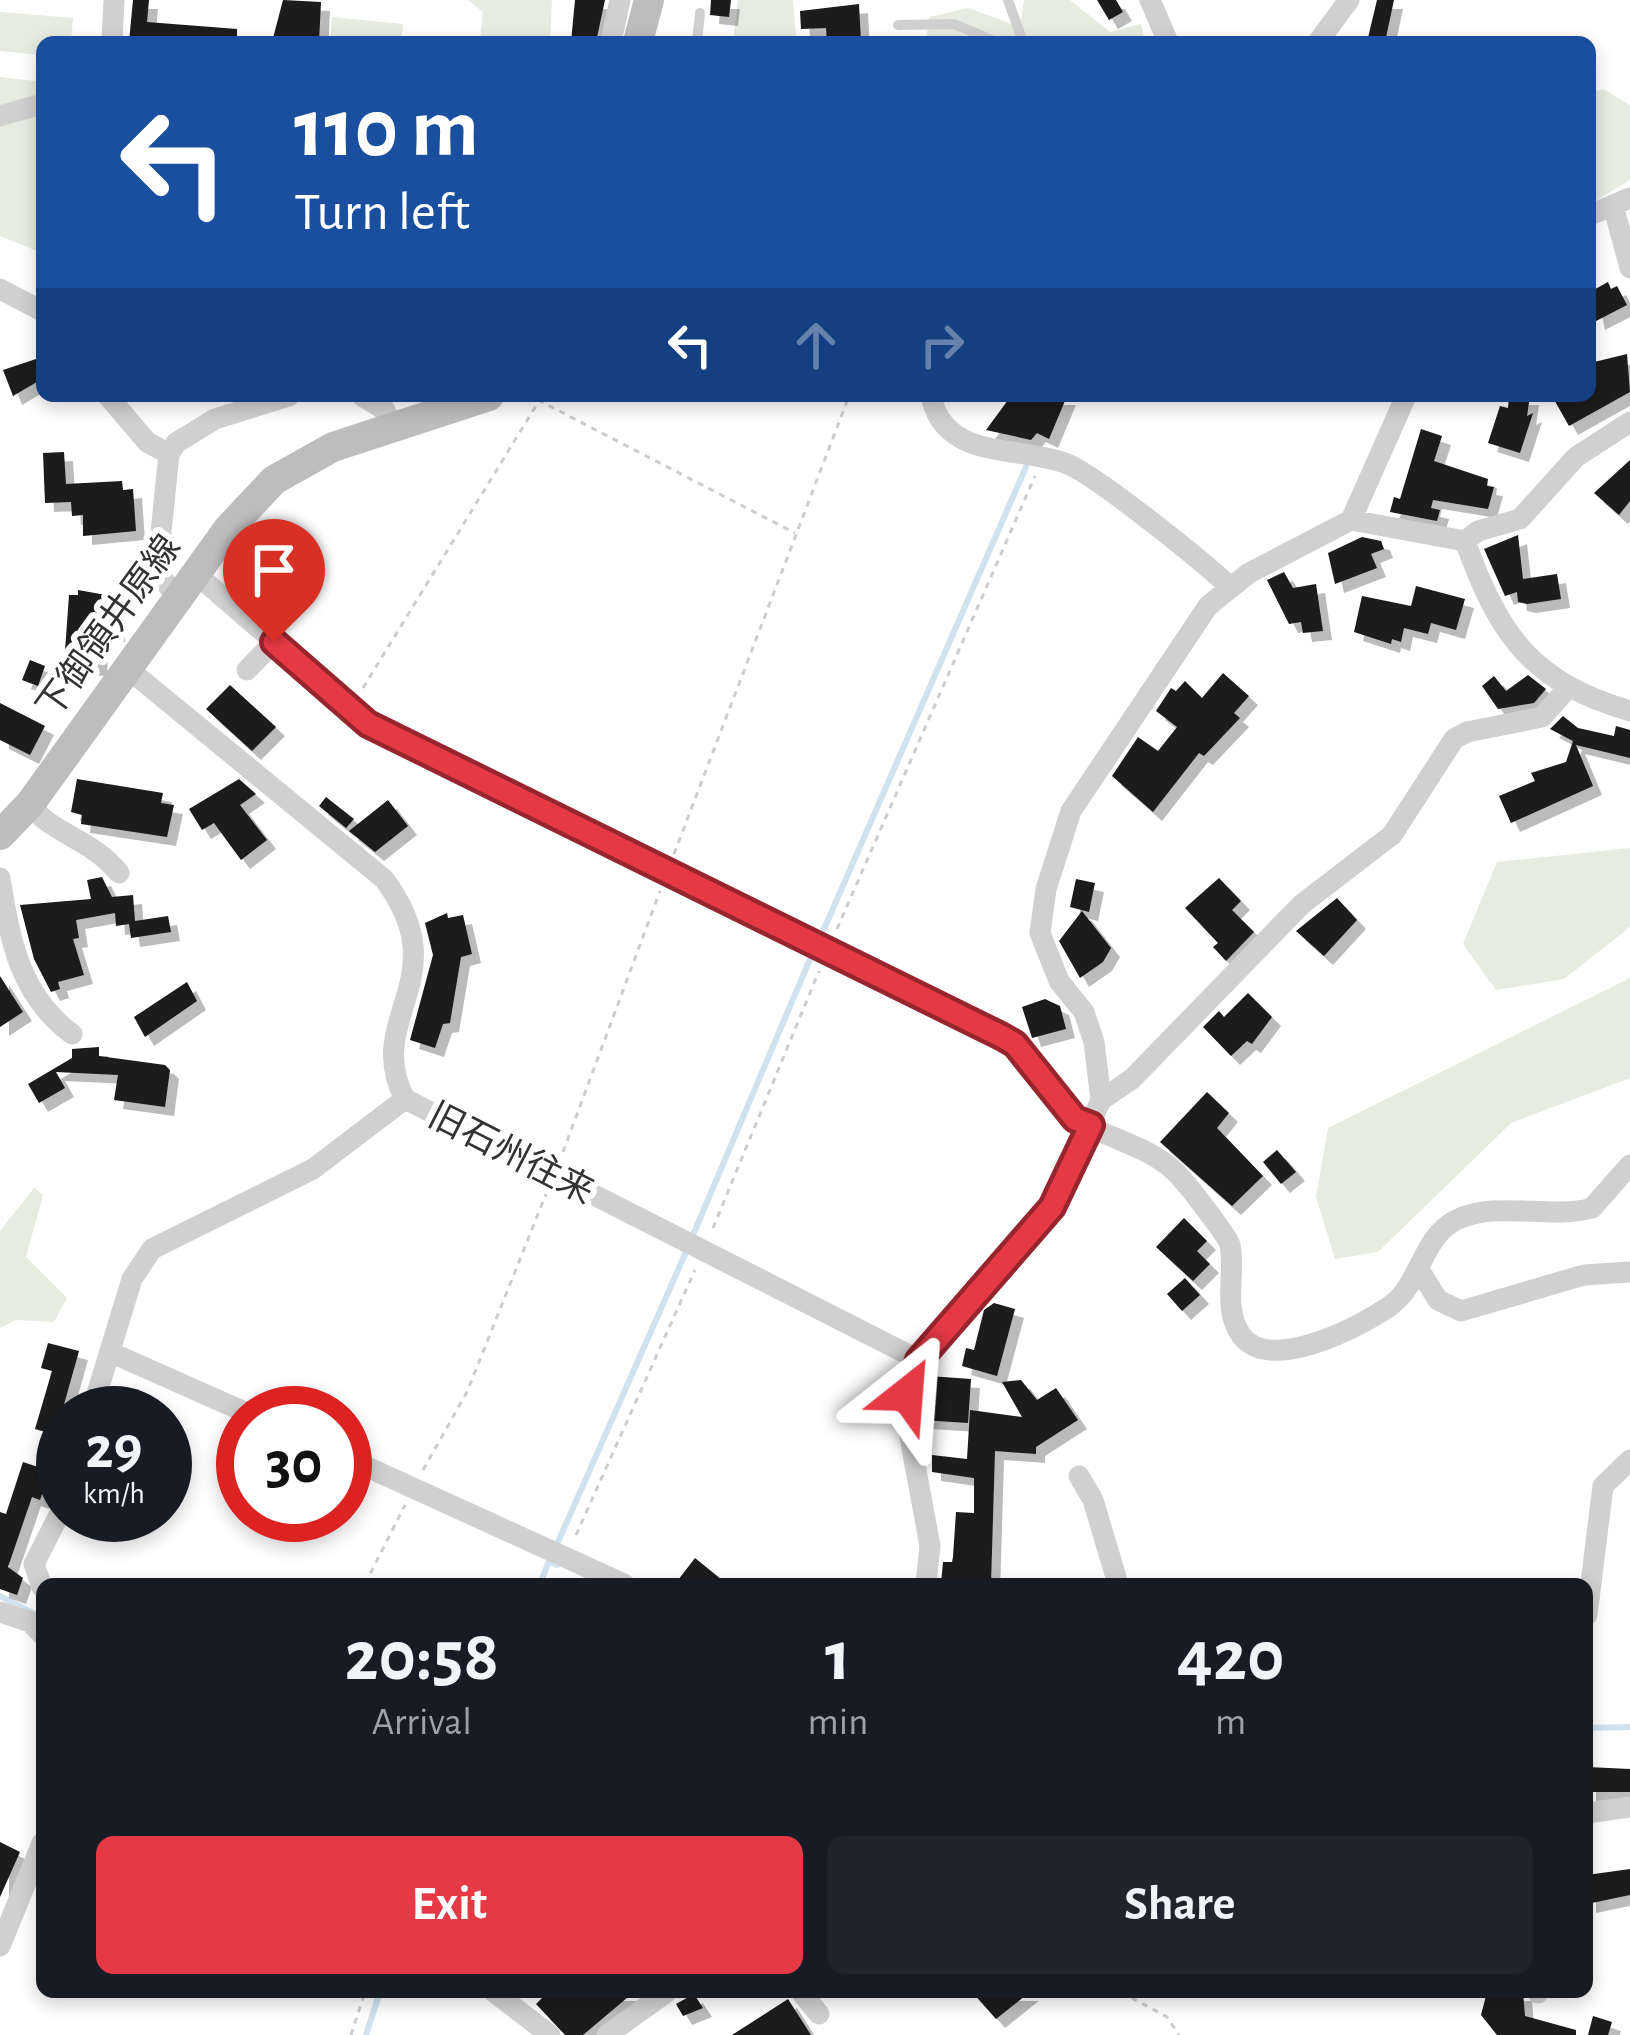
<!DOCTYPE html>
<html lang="en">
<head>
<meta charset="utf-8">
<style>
	body { margin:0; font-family:"Alegreya Sans","Noto Sans JP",sans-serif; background:#20242c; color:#f1f3f6; height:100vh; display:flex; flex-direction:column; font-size:45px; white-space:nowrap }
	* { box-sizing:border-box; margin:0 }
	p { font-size:39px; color:#9ea1a6 }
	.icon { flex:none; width:66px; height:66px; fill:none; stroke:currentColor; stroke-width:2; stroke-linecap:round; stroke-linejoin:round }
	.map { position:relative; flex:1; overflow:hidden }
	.panel { position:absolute; left:36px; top:1578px; width:1557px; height:420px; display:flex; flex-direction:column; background:#171b24; border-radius:18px; box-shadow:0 6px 18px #0003 }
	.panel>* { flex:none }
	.top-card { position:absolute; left:36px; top:36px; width:1560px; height:366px; border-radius:18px; box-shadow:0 6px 18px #0003; background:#1a4fa0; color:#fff; overflow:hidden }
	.speed { position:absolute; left:36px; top:1386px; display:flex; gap:24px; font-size:60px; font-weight:700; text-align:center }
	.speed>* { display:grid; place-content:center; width:156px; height:156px; border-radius:50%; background:#171b24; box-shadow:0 6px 18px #0003; line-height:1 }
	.speed small { font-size:30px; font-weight:400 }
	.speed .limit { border:18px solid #d22; background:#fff; color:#111 }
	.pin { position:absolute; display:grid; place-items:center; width:102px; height:102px; color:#fff; margin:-123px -51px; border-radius:50% 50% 50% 0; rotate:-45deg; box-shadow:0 0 12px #0007 }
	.pin .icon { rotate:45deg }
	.me { position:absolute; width:132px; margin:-66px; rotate:28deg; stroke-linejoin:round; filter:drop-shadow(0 0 9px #0008) }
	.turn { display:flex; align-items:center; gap:42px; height:252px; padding:0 60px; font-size:54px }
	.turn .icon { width:156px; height:156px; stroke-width:2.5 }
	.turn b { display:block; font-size:84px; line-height:102px }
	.lanes { display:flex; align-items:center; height:114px; padding:0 60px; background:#0003; justify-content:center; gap:60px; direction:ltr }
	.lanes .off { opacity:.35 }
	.eta { display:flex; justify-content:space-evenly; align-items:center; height:204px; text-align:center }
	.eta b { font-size:72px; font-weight:600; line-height:84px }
	.action { display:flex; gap:24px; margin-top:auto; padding:24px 60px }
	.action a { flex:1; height:138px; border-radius:18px; background:#e63946; color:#fff; font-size:48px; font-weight:600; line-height:138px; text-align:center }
	.action a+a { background:#20242c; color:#f1f3f6 }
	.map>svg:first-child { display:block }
</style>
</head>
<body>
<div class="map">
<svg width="1630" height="2035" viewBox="0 0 1630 2035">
	<defs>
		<filter id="shadow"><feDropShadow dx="9" dy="9" stdDeviation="0" flood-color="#0004"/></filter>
	</defs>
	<rect width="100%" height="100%" fill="#fff"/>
	<path fill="#e6ecdf" d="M468 0H552L550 42H480L483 12Z
		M738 0H793L796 35 803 42H733Z
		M1024 0H1070L1110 32 1141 24 1145 42H926L929 17 968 8 1020 27Z
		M0 12 73 18 71 42H42V55L0 51Z
		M332 17 403 24 401 42H330Z
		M0 77 42 82V253L0 236Z
		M1605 90 1630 105V180L1590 204V91Z
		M1630 848V927L1564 979 1496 990 1463 944 1497 862Z
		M1630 978V1078L1511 1123 1378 1252 1335 1259 1316 1197 1328 1128Z
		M34 1188 43 1195 26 1257 67 1298 54 1322 16 1320 0 1328V1231Z"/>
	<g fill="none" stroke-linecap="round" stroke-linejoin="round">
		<path stroke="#cfe2ee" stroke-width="6" d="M824 929 1026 467
			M693 1235 813 952
			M558 1542 686 1252
			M540 1584 549 1561 557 1565
			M0 1596 42 1618
			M1587 1728 1630 1727
			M366 2035 380 1992"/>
	</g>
	<path fill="#1a1a1a" filter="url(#shadow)" d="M133 0H149L147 22 237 29V42H129Z
		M283 0 321 2 319 42H272Z
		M575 0H605L596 42H571Z
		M711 0H731L729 17 710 15Z
		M1097 0H1116L1123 12 1109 20Z
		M1377 0H1394L1385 42H1367Z
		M859 4 861 42H827L826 28 801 29 800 11Z
		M1608 282 1611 289 1617 286 1627 305 1596 321 1590 292Z
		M1627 354 1630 392 1569 426 1552 396H1590V363Z
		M42 357V379L13 396 3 370Z
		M1011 396H1067L1049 439 1037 433 1031 440 986 430Z
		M1509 396H1530L1527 416 1533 413 1520 453 1488 443 1500 406 1508 408Z
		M1421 429 1442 436 1434 461 1488 479 1487 486 1494 487 1488 509 1433 500 1431 508 1440 510 1437 521 1390 512 1394 497 1400 499Z
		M64 452 66 484 122 481 123 490 133 489 136 531 83 536V515L72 516 71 502 45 503 43 453Z
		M1630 460V501L1619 515 1594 493Z
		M1518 535 1523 579 1557 574 1561 599 1527 604 1518 602 1517 592 1505 596 1484 549Z
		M1362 537 1381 541 1384 549 1371 554 1377 568 1335 584 1328 553Z
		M1284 572 1293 588 1316 584 1323 631 1303 633 1301 622 1289 624 1267 580Z
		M1416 586 1465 599 1456 630 1431 623 1428 634 1404 628 1401 642 1392 639 1391 644 1354 632 1362 596 1411 606Z
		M78 590 117 597 116 633H100L98 667 64 665 69 595H78Z
		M30 660 45 666 38 686 22 680Z
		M1223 673 1249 696 1234 713 1240 718 1204 756 1199 753 1153 812 1112 776 1138 737 1158 751 1177 727 1156 711 1171 688 1176 691 1185 681 1202 698Z
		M1528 675 1546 689 1534 703 1498 709 1482 686 1494 676 1506 691Z
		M230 685 276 727 252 751 206 709Z
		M0 703 45 726 30 755 0 740Z
		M1563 716 1578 728 1614 736 1616 726 1630 730V758L1576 745 1593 786 1511 823 1499 796 1535 781 1531 773 1566 762 1573 741 1550 729Z
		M77 779 163 793 161 803 174 805 167 837 81 824 82 815 71 812Z
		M239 779 256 794 240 805 267 840 241 860 214 823 202 830 189 809Z
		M326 797 354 819 346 828 319 806Z
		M388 800 408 826 375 852 349 831Z
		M102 877 112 897 133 895 135 921 168 916 171 932 131 938 129 924 116 926 115 913 76 920 79 938 73 939 84 975 58 982 60 989 51 992 34 959 20 905 91 899 87 880Z
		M1219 878 1241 901 1232 910 1254 932 1226 961 1213 947 1218 943 1185 908Z
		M1076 879 1095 883 1089 912 1070 907Z
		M1337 898 1357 920 1324 956 1296 931Z
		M1082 911 1111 948 1103 962 1080 978 1059 941Z
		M447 913 448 918 463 915 472 954 461 957 450 1023 443 1024 435 1048 410 1040 433 955 425 923Z
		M0 976 23 1012 0 1027Z
		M187 982 197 1001 145 1037 134 1017Z
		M1248 993 1272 1017 1252 1044 1247 1041 1231 1056 1203 1027 1219 1011 1224 1017Z
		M1045 999 1060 1006 1066 1029 1032 1038 1022 1007Z
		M99 1047V1056L165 1065 170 1070 165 1107 114 1100 118 1075 56 1072 65 1088 39 1103 28 1084 72 1058V1049Z
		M1207 1092 1229 1113 1217 1128 1263 1176 1232 1206 1160 1142Z
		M1277 1150 1296 1172 1281 1184 1263 1162Z
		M1184 1218 1207 1241 1197 1251 1210 1264 1193 1281 1156 1247Z
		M1185 1278 1200 1295 1182 1311 1167 1294Z
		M994 1303 1015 1309 997 1376 962 1366 966 1348 974 1350 984 1310Z
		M48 1343 79 1351 63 1408V1437L35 1429 52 1371 41 1368Z
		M929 1376 971 1379 968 1423 922 1420Z
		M1021 1380 1037 1400 1056 1388 1078 1420 1036 1447V1454L995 1451 991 1584H941L943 1562H952L953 1557 956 1512 974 1513V1478L932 1472V1455L967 1459 970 1410 1022 1417 1002 1382Z
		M23 1462 50 1471 40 1500 32 1497 8 1567 23 1578 17 1595 0 1589V1512L6 1514Z
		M695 1558 727 1584H675Z
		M1587 1767 1630 1769V1792H1587Z
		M0 1842 20 1852 0 1897Z
		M1630 1869V1895L1587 1904V1875Z
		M548 1992H634L583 2035H565L536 2004Z
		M972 1992H1030L996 2019Z
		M1487 1992H1523L1525 2016 1576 2030V2035H1497L1481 2015Z
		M694 1994 703 2008 683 2016 676 2004Z
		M788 1999 811 2035H732Z
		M1593 2016 1612 2022 1608 2035H1588Z"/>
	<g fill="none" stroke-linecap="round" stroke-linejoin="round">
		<path stroke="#cdcdcd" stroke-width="3" stroke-dasharray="6 6" stroke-linecap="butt" d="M538 400 795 533
			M363 688 542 396
			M674 854 849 396
			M837 929 1035 476
			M563 1152 660 891
			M713 1228 819 971
			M423 1470 467 1392 546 1194
			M576 1535 695 1270
			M365 1584 405 1505
			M1121 1992 1167 2017 1179 2035
			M351 2035 365 1992"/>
		<path stroke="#d0d0d0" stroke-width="10" d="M1008 0 1023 42
			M898 25 954 24 997 42
			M697 42 700 13"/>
		<path stroke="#d0d0d0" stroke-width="21" d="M1150 0 1168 42
			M112 42 114 0
			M611 42 620 0
			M1318 42 1349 0
			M0 116 42 104
			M1613 205 1630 268
			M1590 215 1630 198
			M0 289 42 311
			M108 396 147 442 169 454
			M362 396 385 410 392 427
			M932 400C947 460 1019 446 1065 463 1095 474 1201 560 1229 586
			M1351 520 1465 541C1499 635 1531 682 1630 711
			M1465 541 1478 531 1520 519 1576 457 1630 422
			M195 573 368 723 1015 1044C1032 1066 1055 1107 1079 1121 1111 1140 1157 1148 1182 1179 1191 1189 1228 1237 1230 1245 1236 1274 1222 1308 1241 1335 1269 1374 1358 1328 1390 1306 1421 1284 1421 1238 1456 1220 1497 1200 1550 1220 1592 1208L1630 1165
			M177 598 157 571 169 454 176 443 215 419 289 396
			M127 668 384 879C459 979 362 1018 405 1099L919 1360
			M247 670 274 642
			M30 804C48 832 92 839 119 873
			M0 878C10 939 19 995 72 1034
			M1101 1100 1132 1079 1302 904 1392 835 1454 739 1467 732 1542 717 1567 689
			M1418 1268 1438 1300 1461 1311 1584 1275 1630 1272
			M112 1353 247 1413
			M91 1413 132 1279 152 1249 313 1169 405 1099
			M345 1457 624 1584
			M1079 1476 1093 1500 1118 1584
			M926 1584 930 1546 907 1421 912 1373 1052 1207 1101 1100 1094 1042 1084 1012 1059 981 1040 933 1046 889 1071 811 1208 606 1249 573 1351 520 1406 396
			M42 1587 34 1564 63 1507
			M0 1612 30 1622 42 1634
			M1587 1615 1603 1486 1630 1460
			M1587 1813 1630 1807
			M0 1946 42 1843
			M494 1992 550 2035
			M801 1992 819 2014
			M1538 1993V1992
			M607 2035 667 1992"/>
		<path stroke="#bdbdbd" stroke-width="30" d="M638 42 649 0
			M0 835 30 804 228 529 274 480 333 447 489 396"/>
	</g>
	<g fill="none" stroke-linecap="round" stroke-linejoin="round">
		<defs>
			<path id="route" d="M274 642 368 724 1001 1036 1015 1044 1075 1119 1091 1125 1052 1207 919 1360 907 1394"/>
		</defs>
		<use href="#route" stroke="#96252e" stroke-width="30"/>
		<use href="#route" stroke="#e63946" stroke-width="21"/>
	</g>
	<g text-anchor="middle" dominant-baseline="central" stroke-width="12" stroke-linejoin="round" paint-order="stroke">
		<g font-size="36" fill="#333" stroke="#fff">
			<text transform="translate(109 627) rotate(-54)">下御領井原線</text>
			<text transform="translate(511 1154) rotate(27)">旧石州往来</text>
		</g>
	</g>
</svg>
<div class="speed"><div>29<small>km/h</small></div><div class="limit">30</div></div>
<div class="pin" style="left:274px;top:642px;background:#d93025"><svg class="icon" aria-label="arrive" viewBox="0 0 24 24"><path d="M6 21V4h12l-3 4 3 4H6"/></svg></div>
<svg class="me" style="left:907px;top:1394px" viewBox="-20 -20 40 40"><path d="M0-17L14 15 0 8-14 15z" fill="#e63946" stroke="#fff" stroke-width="4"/></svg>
<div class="top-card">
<div class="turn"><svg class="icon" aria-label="left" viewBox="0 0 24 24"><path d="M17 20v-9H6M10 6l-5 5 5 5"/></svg><div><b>110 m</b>Turn left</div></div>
<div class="lanes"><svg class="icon" aria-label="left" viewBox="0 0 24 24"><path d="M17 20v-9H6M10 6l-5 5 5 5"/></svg><svg class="icon off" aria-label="ahead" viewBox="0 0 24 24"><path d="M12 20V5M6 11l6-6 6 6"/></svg><svg class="icon off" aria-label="right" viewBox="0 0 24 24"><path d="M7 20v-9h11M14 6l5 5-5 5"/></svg></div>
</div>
<section class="panel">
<div class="eta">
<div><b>20:58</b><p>Arrival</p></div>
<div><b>1</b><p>min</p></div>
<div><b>420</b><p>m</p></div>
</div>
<div class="action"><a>Exit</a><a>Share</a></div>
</section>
</div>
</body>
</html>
